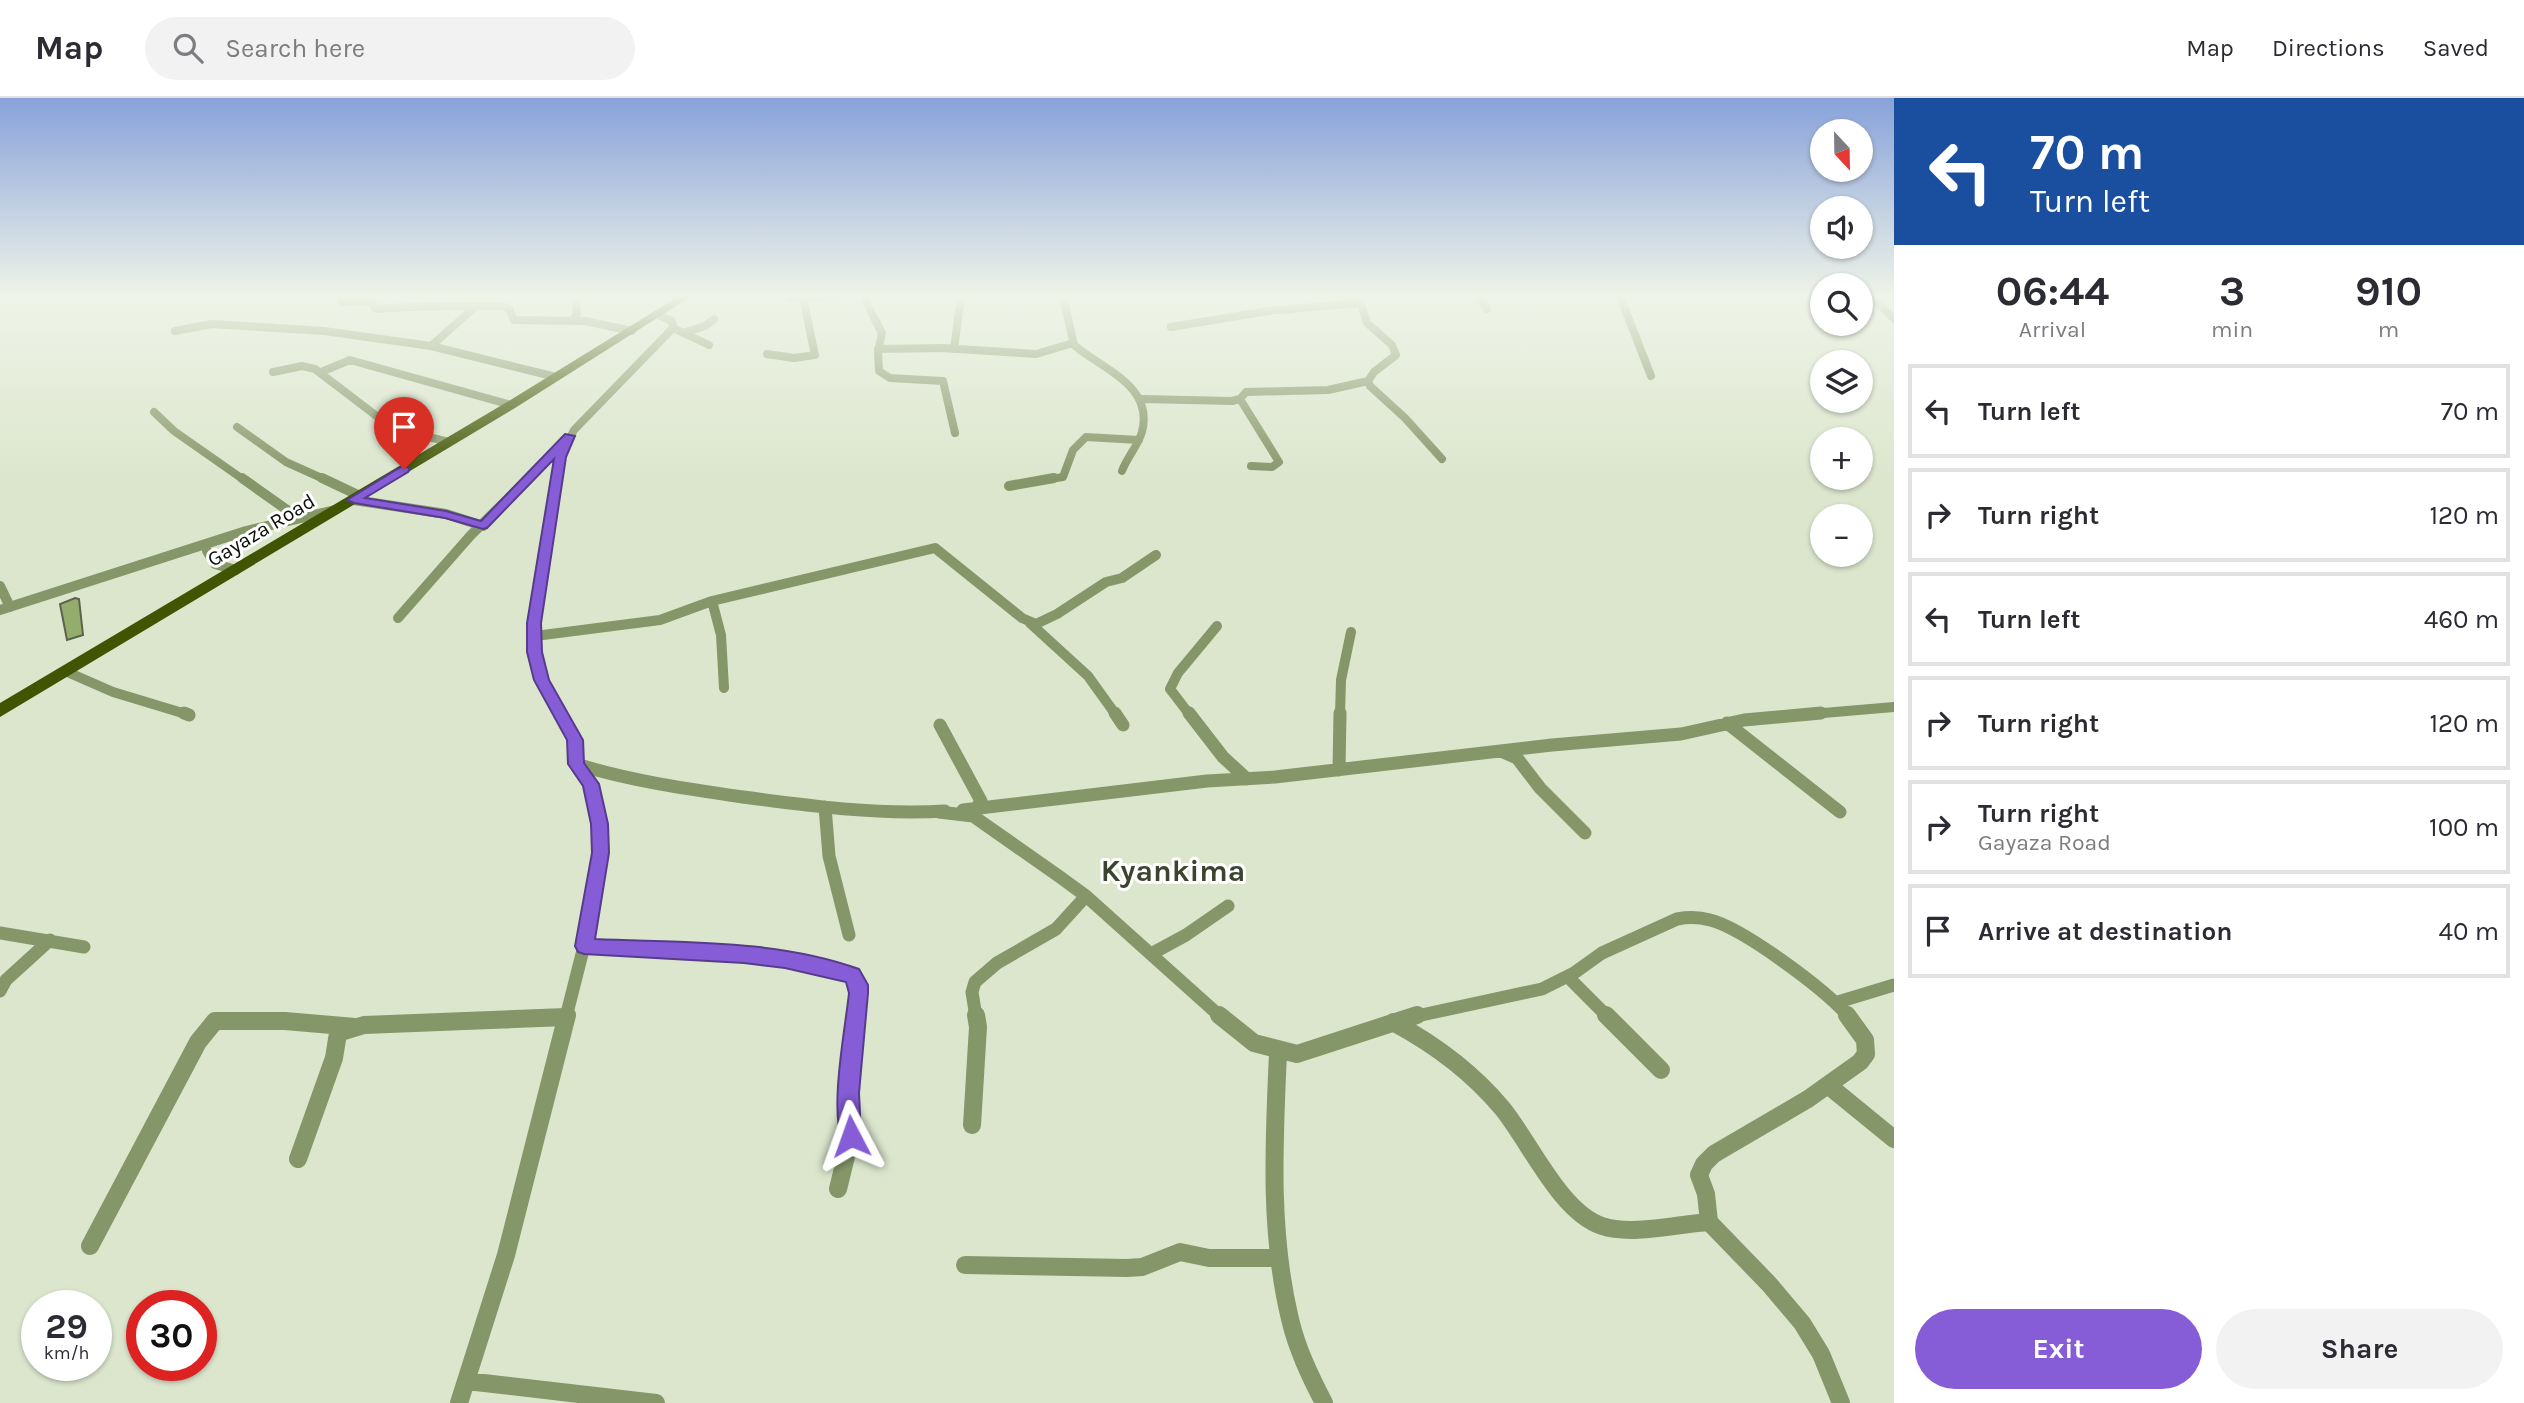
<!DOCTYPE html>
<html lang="en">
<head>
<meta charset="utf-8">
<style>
	body { margin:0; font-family:Karla,sans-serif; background:#f2f2f3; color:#2b2b33; height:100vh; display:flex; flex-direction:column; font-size:26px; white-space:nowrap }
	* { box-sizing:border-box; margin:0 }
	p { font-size:23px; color:#7c7c81 }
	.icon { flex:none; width:38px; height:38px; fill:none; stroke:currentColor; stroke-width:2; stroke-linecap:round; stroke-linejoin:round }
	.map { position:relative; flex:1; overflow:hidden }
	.details { display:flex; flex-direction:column; background:#fff; width:630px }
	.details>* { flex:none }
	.hud { background:#1a4fa0; color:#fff; overflow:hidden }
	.needle { width:46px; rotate:158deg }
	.controls { position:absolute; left:1810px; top:21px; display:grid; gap:14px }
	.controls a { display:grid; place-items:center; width:63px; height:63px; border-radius:50%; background:#fff; box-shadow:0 2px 5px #0004; font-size:35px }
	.speed { position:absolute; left:21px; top:1192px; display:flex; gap:14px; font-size:35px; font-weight:700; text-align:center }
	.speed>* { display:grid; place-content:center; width:91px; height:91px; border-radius:50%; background:#fff; box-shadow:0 2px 5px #0004; line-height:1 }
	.speed small { font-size:18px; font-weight:400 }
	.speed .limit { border:10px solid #d22; background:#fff; color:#111 }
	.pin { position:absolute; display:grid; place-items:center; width:60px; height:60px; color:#fff; margin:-72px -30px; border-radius:50% 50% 50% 0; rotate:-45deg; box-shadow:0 0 7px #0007 }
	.pin .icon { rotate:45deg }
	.me { position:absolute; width:77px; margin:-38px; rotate:356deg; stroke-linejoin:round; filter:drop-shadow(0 0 5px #0008) }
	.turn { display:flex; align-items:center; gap:24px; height:147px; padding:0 21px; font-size:32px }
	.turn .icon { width:91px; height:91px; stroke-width:2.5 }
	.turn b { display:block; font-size:49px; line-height:60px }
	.eta { display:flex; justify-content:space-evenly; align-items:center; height:119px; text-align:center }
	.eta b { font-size:42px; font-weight:700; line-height:49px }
	.primary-button { display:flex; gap:14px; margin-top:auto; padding:14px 21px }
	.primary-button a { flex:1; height:80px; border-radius:42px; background:#865dd7; color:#fff; font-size:28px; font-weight:700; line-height:80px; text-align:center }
	.primary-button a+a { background:#f2f2f3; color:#2b2b33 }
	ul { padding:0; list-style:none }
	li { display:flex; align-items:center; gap:21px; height:94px; margin:0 14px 10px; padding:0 7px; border:4px solid #e1e1e2; border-radius:0px }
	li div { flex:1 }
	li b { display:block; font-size:26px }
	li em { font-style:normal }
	header { display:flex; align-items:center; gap:42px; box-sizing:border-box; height:98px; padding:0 35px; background:#fff; border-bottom:2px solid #e1e1e2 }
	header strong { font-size:33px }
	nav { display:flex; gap:38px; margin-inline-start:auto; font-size:24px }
	.search { width:490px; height:63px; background:#f2f2f3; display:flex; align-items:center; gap:18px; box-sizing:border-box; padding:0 24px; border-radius:38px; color:#7c7c81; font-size:26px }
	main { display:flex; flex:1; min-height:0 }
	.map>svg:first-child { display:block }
</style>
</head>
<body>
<header>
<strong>Map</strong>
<div class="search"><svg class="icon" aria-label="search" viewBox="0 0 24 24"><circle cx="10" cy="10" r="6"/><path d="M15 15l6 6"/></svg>Search here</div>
<nav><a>Map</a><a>Directions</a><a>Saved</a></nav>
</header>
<main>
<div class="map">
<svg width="1894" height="1305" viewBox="0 0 1894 1305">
	<rect width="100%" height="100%" fill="#dce6cd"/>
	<path fill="#94ac6c" stroke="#5a634d" stroke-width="2" d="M75 500 79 501 83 537 67 542 60 506Z"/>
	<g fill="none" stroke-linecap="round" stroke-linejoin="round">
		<path stroke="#859668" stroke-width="8" d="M863 198 882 235 878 253 879 273 890 280 943 283 955 335
			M1063 198 1074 247C1103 272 1154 287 1142 334 1138 348 1127 359 1122 373
			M1359 198 1367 225 1392 247 1396 257 1374 274 1368 283 1370 288 1405 320 1442 361
			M1478 198 1487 211
			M1620 198 1651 278
			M1871 198 1894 221
			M791 200 834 198
			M342 204 372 203 374 210 379 211C420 207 461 209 503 208L509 211 514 222 585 223 632 233
			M573 222 577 216 576 198
			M1171 229 1268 213 1361 205
			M673 230 709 247
			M175 233 212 226 324 233 431 248 556 279
			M683 235 705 228 714 221
			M431 248 475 209
			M878 251 942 250 1036 256 1073 245
			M954 251 961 198
			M767 256 794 260 815 257 803 200
			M273 274 302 268 315 271 387 326 400 332 449 344
			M321 274 350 262 511 307
			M1142 301 1232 303 1240 301 1246 294 1328 292 1368 283
			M1240 301 1279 364 1272 369 1251 368
			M154 314 174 333 244 382
			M237 329 286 364 326 382
			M527 382 560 347
			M556 382 560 359 574 332 673 230 672 223 658 217
			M1044 382 1063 379 1073 352 1086 339 1139 342"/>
		<path stroke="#859668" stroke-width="10" d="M242 380 297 419
			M322 380 360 398
			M557 380C547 440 524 522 540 579 544 592 554 605 561 617
			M1009 388 1054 380
			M354 402 446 416 483 428
			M207 453 215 466 236 472
			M0 488 10 509
			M712 503 721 537 724 590
			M0 512 246 433 335 412
			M398 520 471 437 529 380
			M1030 525 1088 578 1116 617
			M535 538 660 522 712 503 935 450 1022 520 1036 526 1057 516 1106 484 1122 480 1156 457
			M65 573 113 594 189 617
			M1190 617 1170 591 1178 575 1217 528
			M1340 617 1341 582 1351 534
			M1800 617 1894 609"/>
		<path stroke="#859668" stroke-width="13" d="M184 615 189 617
			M560 615 575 642 576 666 591 686 599 726 601 755 584 848 566 919
			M1115 615 1123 627
			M1189 615 1223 659 1247 681
			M1727 625 1840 714
			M940 627 981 703 973 716
			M1501 653 1517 660 1540 690 1585 735
			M576 666C631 683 687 691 743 699 810 708 877 717 945 713
			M1339 672 1340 615
			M825 709 829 758 849 837
			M963 712 1207 683 1275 679 1552 647 1681 636 1744 622 1821 615
			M939 714 973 718 1060 779 1086 798 1221 919
			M0 835 84 849
			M584 848 744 856 785 861 852 877 858 887 856 919
			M1151 856 1186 837 1228 808
			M1568 879 1608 919
			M0 893 6 882 50 842
			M1838 904 1894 887
			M976 919 972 894 975 884 997 865 1056 831 1086 798
			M1412 919 1542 891 1574 875 1602 855 1677 821C1688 819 1699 819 1710 822 1743 830 1826 892 1849 919"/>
		<path stroke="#859668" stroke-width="18" d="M1219 917 1254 945 1297 956 1417 917
			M1606 917 1661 972
			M1393 924C1434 946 1472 974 1502 1010 1530 1044 1560 1114 1602 1128 1631 1138 1678 1126 1709 1124
			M1278 955C1274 1044 1269 1134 1290 1221 1297 1251 1310 1278 1324 1305
			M1829 988 1894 1041
			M972 1027 978 929 976 917
			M298 1061 334 960 338 935 364 927 566 919
			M838 1091 851 1038 848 995 856 917
			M90 1148 198 944 215 923H285L355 929
			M965 1167 1127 1170 1142 1169 1180 1154 1209 1160H1277
			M467 1283 656 1305
			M459 1305 506 1157 567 917
			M1841 1305 1821 1256 1802 1225 1769 1186 1709 1124 1706 1096 1699 1077 1704 1066 1714 1056 1808 1001 1860 964 1866 956 1865 942 1847 917"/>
		<path fill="#3f5502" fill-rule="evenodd" d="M679 198H692L515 310 0 619V605L507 304Z"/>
	</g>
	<linearGradient id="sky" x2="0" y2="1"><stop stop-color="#88a2da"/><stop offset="0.52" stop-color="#eff4e8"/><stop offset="1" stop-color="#eff4e8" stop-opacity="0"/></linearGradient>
	<rect width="1894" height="381" fill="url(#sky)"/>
	<path fill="#865dd7" stroke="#573c8c" stroke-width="2" d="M565 336 575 338 566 359 541 525 542 554 549 582 583 642 584 665 599 686 608 726 609 755 595 841C682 845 776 841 859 871L868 887V895L859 995 861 1038 858 1045 851 1049 843 1045C829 1012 845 933 849 895L846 884 785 870 744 865 584 856 578 854 575 848 592 755 591 726 583 688 568 666 567 642 534 582 527 554V525L554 361 487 430 483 431 445 420 354 405 347 402 404 367 410 371 408 374 365 400 446 413 481 423Z"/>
	<g text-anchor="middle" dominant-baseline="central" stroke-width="6" stroke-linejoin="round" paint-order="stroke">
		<g font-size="21" fill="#0a0e06" stroke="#fff">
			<text transform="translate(261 432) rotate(-31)">Gayaza Road</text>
		</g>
		<g font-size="30" font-weight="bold" fill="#3c442f" stroke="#fff">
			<text x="1173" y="773">Kyankima</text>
		</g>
	</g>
</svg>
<div class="controls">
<a><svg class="needle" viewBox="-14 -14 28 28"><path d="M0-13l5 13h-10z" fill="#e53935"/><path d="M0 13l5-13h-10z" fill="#7c7c81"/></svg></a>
<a><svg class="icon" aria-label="sound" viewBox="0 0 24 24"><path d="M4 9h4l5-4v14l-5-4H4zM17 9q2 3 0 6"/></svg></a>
<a><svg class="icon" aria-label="search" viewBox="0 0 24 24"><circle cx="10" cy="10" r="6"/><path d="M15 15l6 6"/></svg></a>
<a><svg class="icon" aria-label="layers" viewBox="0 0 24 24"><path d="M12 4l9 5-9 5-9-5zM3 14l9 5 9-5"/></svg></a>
<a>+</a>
<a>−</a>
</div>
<div class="speed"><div>29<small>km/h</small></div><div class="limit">30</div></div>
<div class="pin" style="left:404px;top:371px;background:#d93025"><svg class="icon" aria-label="arrive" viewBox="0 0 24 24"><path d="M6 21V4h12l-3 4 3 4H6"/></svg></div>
<svg class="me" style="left:851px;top:1038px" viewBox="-20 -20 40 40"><path d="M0-17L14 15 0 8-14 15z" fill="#865dd7" stroke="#fff" stroke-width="4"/></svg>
</div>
<section class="details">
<div class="hud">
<div class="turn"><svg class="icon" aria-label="left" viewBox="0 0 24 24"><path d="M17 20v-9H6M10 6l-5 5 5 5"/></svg><div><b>70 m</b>Turn left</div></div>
</div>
<div class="eta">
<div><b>06:44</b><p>Arrival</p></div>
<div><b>3</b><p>min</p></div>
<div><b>910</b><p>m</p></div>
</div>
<ul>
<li><svg class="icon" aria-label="left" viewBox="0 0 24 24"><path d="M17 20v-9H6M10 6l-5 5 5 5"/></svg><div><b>Turn left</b></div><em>70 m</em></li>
<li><svg class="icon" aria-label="right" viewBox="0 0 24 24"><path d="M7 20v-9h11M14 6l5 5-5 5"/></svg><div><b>Turn right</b></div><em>120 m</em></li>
<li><svg class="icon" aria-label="left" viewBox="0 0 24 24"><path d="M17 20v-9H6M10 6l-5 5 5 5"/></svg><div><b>Turn left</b></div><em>460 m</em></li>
<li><svg class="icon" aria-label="right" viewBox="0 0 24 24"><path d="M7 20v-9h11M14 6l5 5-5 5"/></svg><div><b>Turn right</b></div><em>120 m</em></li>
<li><svg class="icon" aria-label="right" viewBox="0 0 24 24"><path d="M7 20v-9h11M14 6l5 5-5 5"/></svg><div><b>Turn right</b><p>Gayaza Road</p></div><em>100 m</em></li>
<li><svg class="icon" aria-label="arrive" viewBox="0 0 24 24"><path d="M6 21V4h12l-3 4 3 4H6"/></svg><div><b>Arrive at destination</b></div><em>40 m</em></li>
</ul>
<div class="primary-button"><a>Exit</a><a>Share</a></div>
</section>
</main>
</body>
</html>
